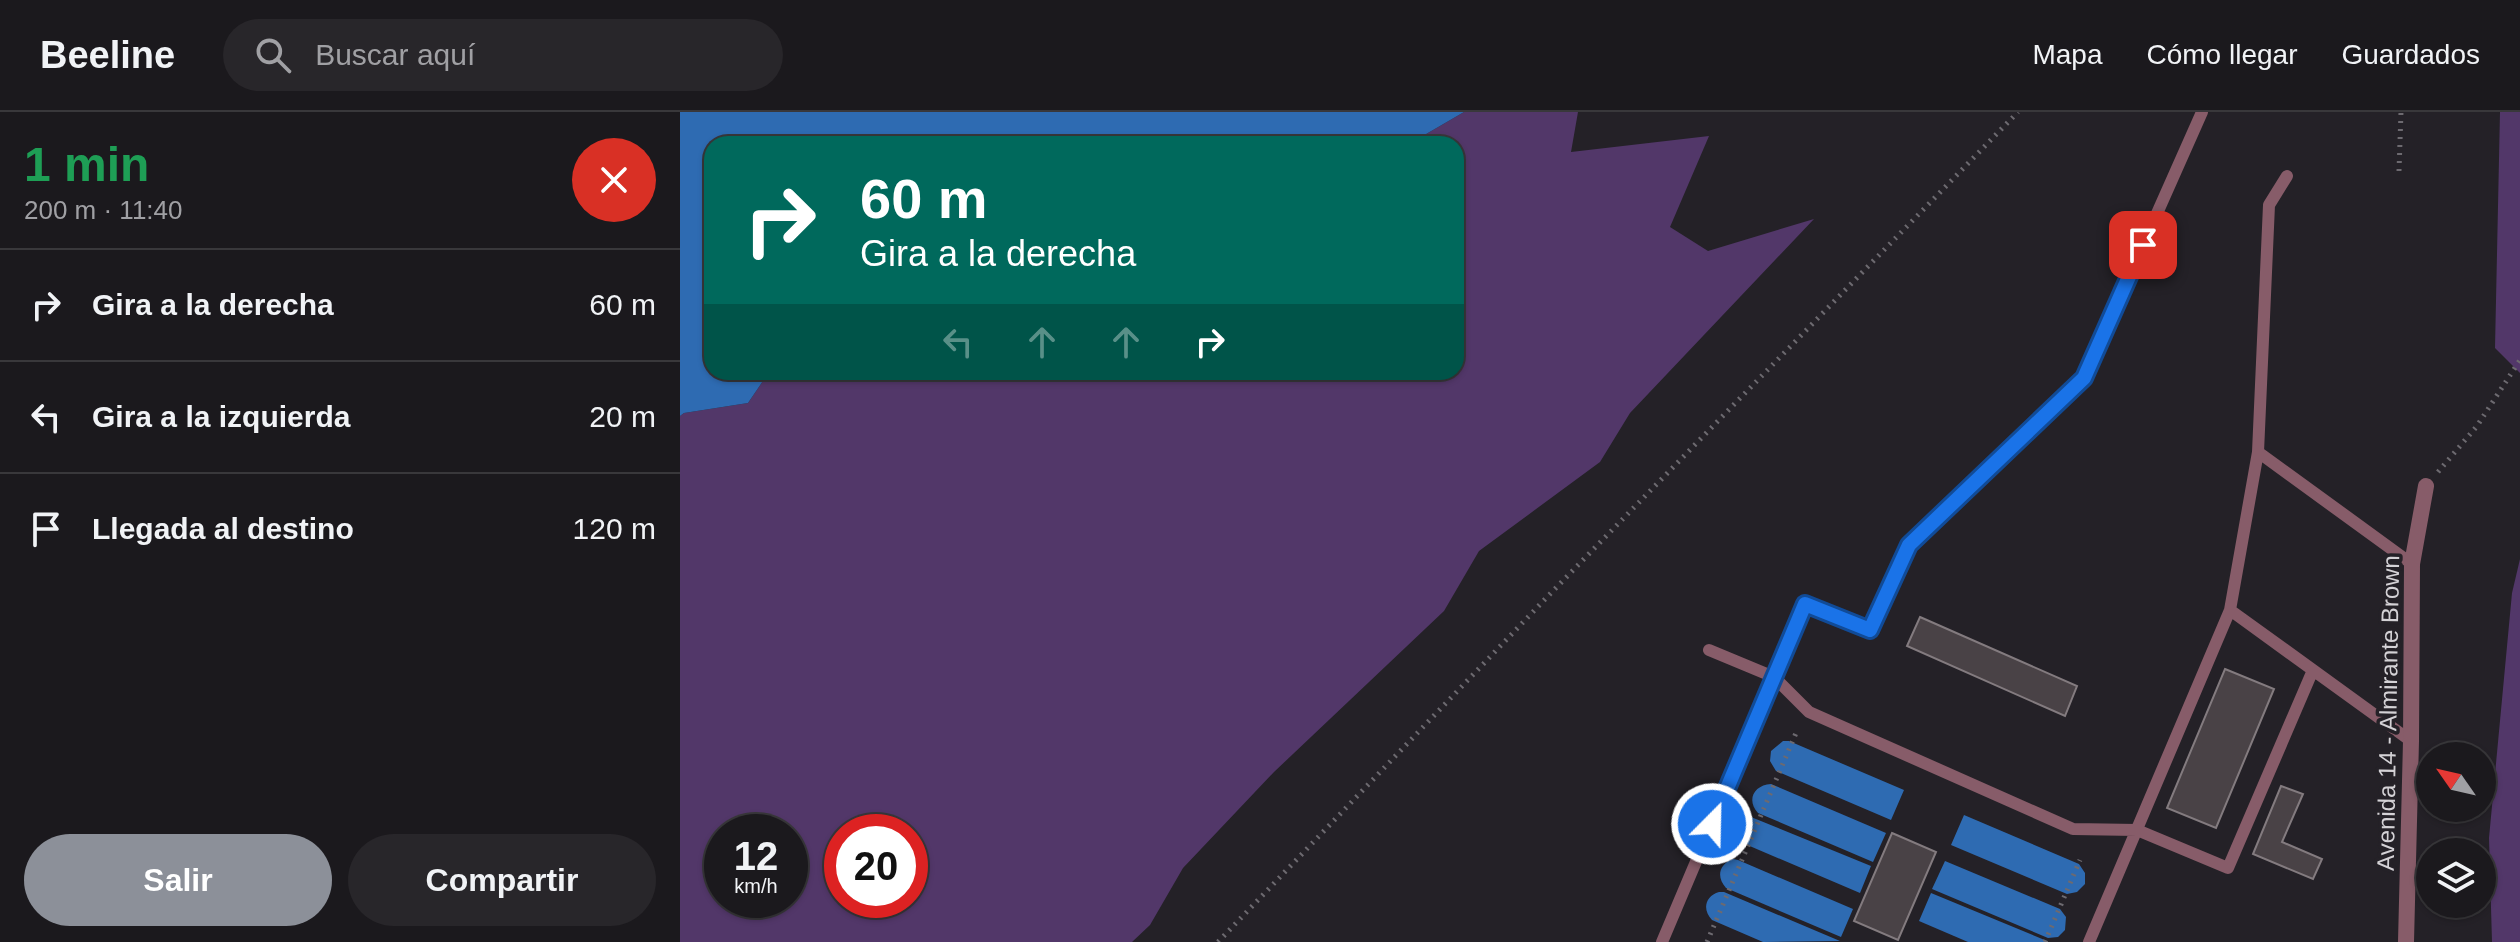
<!DOCTYPE html>
<html lang="es">
<head>
<meta charset="utf-8">
<style>
	body { margin:0; font-family:Arial,sans-serif; background:#28262a; color:#f1f3f6; height:100vh; display:flex; flex-direction:column; font-size:30px; white-space:nowrap }
	* { box-sizing:border-box; margin:0 }
	p { font-size:26px; color:#a0a0a4 }
	.icon { flex:none; width:44px; height:44px; fill:none; stroke:currentColor; stroke-width:2; stroke-linecap:round; stroke-linejoin:round }
	.map { position:relative; flex:1; overflow:hidden }
	.details { display:flex; flex-direction:column; background:#1b191d; width:680px }
	.details>* { flex:none }
	.top-card { position:absolute; left:24px; top:24px; width:760px; height:244px; border-radius:24px; box-shadow:0 2px 6px #0004,0 0 0 2px #39383b; background:#00695c; color:#fff; overflow:hidden }
	.needle { width:52px; rotate:304deg }
	.buttons { position:absolute; left:1736px; top:630px; display:grid; gap:16px }
	.buttons a { display:grid; place-items:center; width:80px; height:80px; border-radius:50%; background:#1b191d; box-shadow:0 2px 6px #0004,0 0 0 2px #39383b; font-size:40px }
	.speed { position:absolute; left:24px; top:702px; display:flex; gap:16px; font-size:40px; font-weight:700; text-align:center }
	.speed>* { display:grid; place-content:center; width:104px; height:104px; border-radius:50%; background:#1b191d; box-shadow:0 2px 6px #0004,0 0 0 2px #39383b; line-height:1 }
	.speed small { font-size:20px; font-weight:400 }
	.speed .limit { border:12px solid #d22; background:#fff; color:#111 }
	.pin { position:absolute; display:grid; place-items:center; width:68px; height:68px; color:#fff; margin:-34px; border-radius:16px; box-shadow:0 4px 12px #0006 }
	.me { position:absolute; width:88px; margin:-44px; rotate:23deg; stroke-linejoin:round; filter:drop-shadow(0 0 6px #0008) }
	.turn { display:flex; align-items:center; gap:28px; height:168px; padding:0 24px; font-size:36px }
	.turn .icon { width:104px; height:104px; stroke-width:2.5 }
	.turn b { display:block; font-size:56px; line-height:68px }
	.lanes { display:flex; align-items:center; height:76px; padding:0 24px; background:#0003; justify-content:center; gap:40px; direction:ltr }
	.lanes .off { opacity:.35 }
	.round { display:grid; place-items:center; flex:none; width:84px; height:84px; border-radius:42px; background:#28262a }
	.overview { display:flex; align-items:center; justify-content:space-between; height:136px; padding:0 24px }
	h1 { font-size:48px; font-weight:700; line-height:60px; color:#1e9e55 }
	.cta { display:flex; gap:16px; margin-top:auto; padding:16px 24px }
	.cta a { flex:1; height:92px; border-radius:48px; background:#8c9099; color:#fff; font-size:32px; font-weight:700; line-height:92px; text-align:center }
	.cta a+a { background:#28262a; color:#f1f3f6 }
	ul { padding:0; list-style:none }
	li { display:flex; align-items:center; gap:24px; height:112px; padding:0 24px; border-top:2px solid #39383b }
	li div { flex:1 }
	li b { display:block; font-size:30px }
	li em { font-style:normal }
	header { display:flex; align-items:center; gap:48px; box-sizing:border-box; height:112px; padding:0 40px; background:#1b191d; border-bottom:2px solid #39383b }
	header strong { font-size:38px }
	nav { display:flex; gap:44px; margin-inline-start:auto; font-size:28px }
	.search { width:560px; height:72px; background:#28262a; display:flex; align-items:center; gap:20px; box-sizing:border-box; padding:0 28px; border-radius:44px; color:#a0a0a4; font-size:30px }
	main { display:flex; flex:1; min-height:0 }
	.map>svg:first-child { display:block }
</style>
</head>
<body>
<header>
<strong>Beeline</strong>
<div class="search"><svg class="icon" aria-label="search" viewBox="0 0 24 24"><circle cx="10" cy="10" r="6"/><path d="M15 15l6 6"/></svg>Buscar aquí</div>
<nav><a>Mapa</a><a>Cómo llegar</a><a>Guardados</a></nav>
</header>
<main>
<section class="details">
<div class="overview"><div><h1>1 min</h1><p>200 m · 11:40</p></div><a class="round" style="background:#d93025;color:#fff"><svg class="icon" aria-label="close" viewBox="0 0 24 24"><path d="M6 6l12 12M18 6L6 18"/></svg></a></div>
<ul>
<li><svg class="icon" aria-label="right" viewBox="0 0 24 24"><path d="M7 20v-9h11M14 6l5 5-5 5"/></svg><div><b>Gira a la derecha</b></div><em>60 m</em></li>
<li><svg class="icon" aria-label="left" viewBox="0 0 24 24"><path d="M17 20v-9H6M10 6l-5 5 5 5"/></svg><div><b>Gira a la izquierda</b></div><em>20 m</em></li>
<li><svg class="icon" aria-label="arrive" viewBox="0 0 24 24"><path d="M6 21V4h12l-3 4 3 4H6"/></svg><div><b>Llegada al destino</b></div><em>120 m</em></li>
</ul>
<div class="cta"><a>Salir</a><a>Compartir</a></div>
</section>
<div class="map">
<svg width="1840" height="830" viewBox="0 0 1840 830">
	<rect width="100%" height="100%" fill="#242127"/>
	<path fill="#523769" fill-rule="evenodd" d="M784 0H898L891 40 1029 24 990 115 1028 139 1134 107 950 301 920 350 799 439 764 499 594 660 503 756 470 813 452 830H0V304L4 301 68 291 89 260H776V32H729ZM42 720H110V788H42ZM162 720H230V788H162Z
		M1820 0H1840V261L1815 236Z
		M1840 447V830H1812L1809 726 1832 481Z"/>
	<path fill="#2e6bb2" d="M0 0H784L729 32H32V260H89L68 291 4 301 0 304Z
		M1103 629H1109L1224 678 1211 708 1096 659 1090 649 1091 639Z
		M1091 672 1206 721 1193 750 1078 701C1066 688 1074 673 1091 672Z
		M1284 703 1399 752 1405 761V772L1397 780 1387 782 1271 733Z
		M1071 705 1191 754 1180 781 1065 732 1058 719 1062 709Z
		M1053 747 1058 748 1173 797 1161 825 1046 776C1036 765 1039 752 1053 747Z
		M1265 749 1380 797 1386 805 1385 818 1378 825 1368 826 1252 777Z
		M1039 780H1044L1160 829 1083 830 1032 808C1022 798 1025 784 1039 780Z
		M1251 781 1367 829 1368 830H1288L1239 809Z"/>
	<path fill="#494246" stroke="#837b7f" stroke-width="2" d="M1240 505 1397 574 1385 604 1227 534Z
		M1545 557 1594 577 1536 716 1487 696Z
		M1601 674 1623 682 1602 730 1642 747 1633 767 1573 742Z
		M1212 721 1256 740 1218 828 1174 809Z"/>
	<g fill="none" stroke-linecap="round" stroke-linejoin="round">
		<path stroke="#6d6a70" stroke-width="5" stroke-dasharray="2 6" stroke-linecap="butt" d="M1719 59 1721 0
			M1758 360 1797 314 1840 248
			M538 830 870 482 1338 0
			M1027 830 1116 621
			M1365 830 1400 748"/>
		<path stroke="#875c69" stroke-width="12" d="M1578 340 1732 452
			M1550 498 1731 629
			M1029 538 1094 565 1129 600 1393 717 1457 718 1548 756 1633 558
			M982 830 1125 492 1190 518 1229 433 1404 266 1522 0
			M1409 830 1550 498 1578 340 1589 93 1607 64"/>
		<path stroke="#875c69" stroke-width="16" d="M1726 830 1731 629 1732 452 1746 374"/>
	</g>
	<g fill="none" stroke-linecap="round" stroke-linejoin="round">
		<defs>
			<path id="route" d="M1032 712 1125 492 1190 518 1229 433 1404 266 1463 133"/>
		</defs>
		<use href="#route" stroke="#114b97" stroke-width="20"/>
		<use href="#route" stroke="#1a73e8" stroke-width="14"/>
	</g>
	<g text-anchor="middle" dominant-baseline="central" stroke-width="7" stroke-linejoin="round" paint-order="stroke">
		<g font-size="24" fill="#d4d2d6" stroke="#242127">
			<text transform="translate(1708 601) rotate(-89)">Avenida 14 - Almirante Brown</text>
		</g>
	</g>
</svg>
<div class="buttons">
<a><svg class="needle" viewBox="-14 -14 28 28"><path d="M0-13l5 13h-10z" fill="#e53935"/><path d="M0 13l5-13h-10z" fill="#a0a0a4"/></svg></a>
<a><svg class="icon" aria-label="layers" viewBox="0 0 24 24"><path d="M12 4l9 5-9 5-9-5zM3 14l9 5 9-5"/></svg></a>
</div>
<div class="speed"><div>12<small>km/h</small></div><div class="limit">20</div></div>
<div class="pin" style="left:1463px;top:133px;background:#d93025"><svg class="icon" aria-label="arrive" viewBox="0 0 24 24"><path d="M6 21V4h12l-3 4 3 4H6"/></svg></div>
<svg class="me" style="left:1032px;top:712px" viewBox="-20 -20 40 40"><circle r="17" fill="#1a73e8" stroke="#fff" stroke-width="3"/><path d="M0-11L8 9 0 5-8 9z" fill="#fff"/></svg>
<div class="top-card">
<div class="turn"><svg class="icon" aria-label="right" viewBox="0 0 24 24"><path d="M7 20v-9h11M14 6l5 5-5 5"/></svg><div><b>60 m</b>Gira a la derecha</div></div>
<div class="lanes"><svg class="icon off" aria-label="left" viewBox="0 0 24 24"><path d="M17 20v-9H6M10 6l-5 5 5 5"/></svg><svg class="icon off" aria-label="ahead" viewBox="0 0 24 24"><path d="M12 20V5M6 11l6-6 6 6"/></svg><svg class="icon off" aria-label="ahead" viewBox="0 0 24 24"><path d="M12 20V5M6 11l6-6 6 6"/></svg><svg class="icon" aria-label="right" viewBox="0 0 24 24"><path d="M7 20v-9h11M14 6l5 5-5 5"/></svg></div>
</div>
</div>
</main>
</body>
</html>
